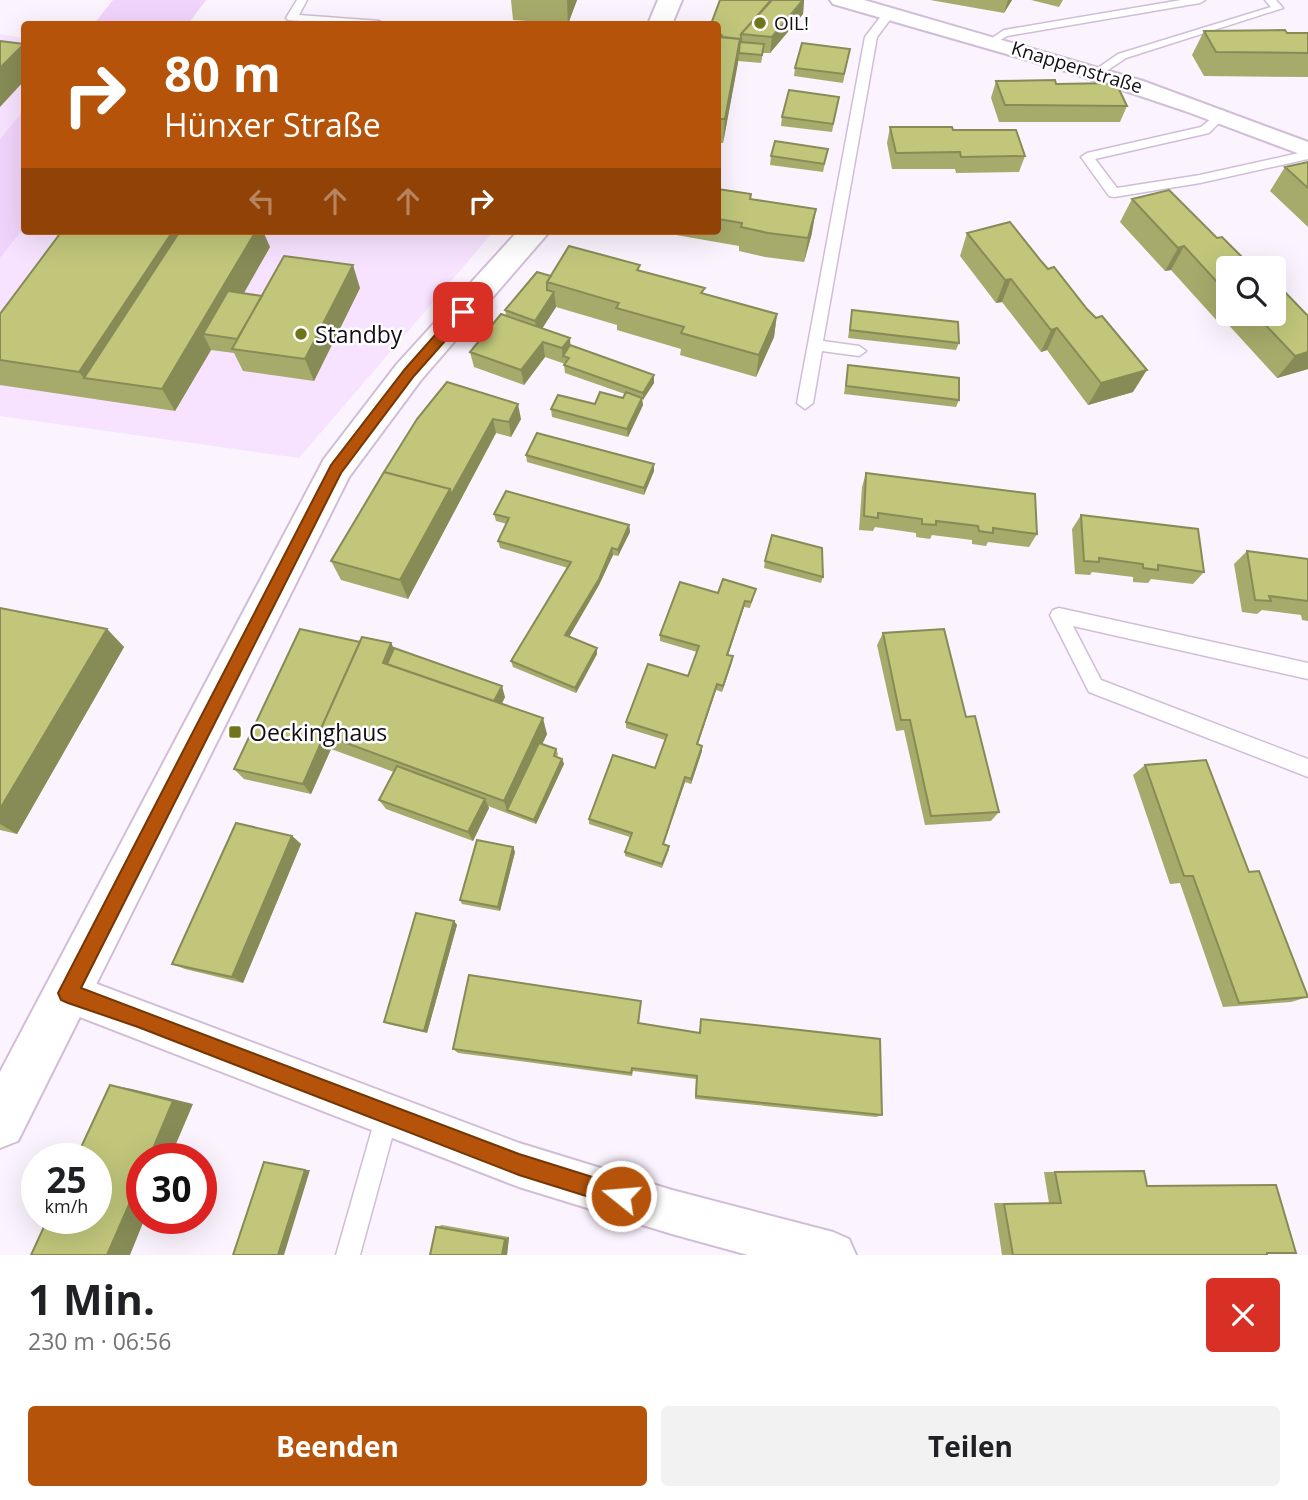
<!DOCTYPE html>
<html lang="de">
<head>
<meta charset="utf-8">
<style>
	body { margin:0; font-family:"Open Sans",sans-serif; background:#f2f2f2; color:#202124; height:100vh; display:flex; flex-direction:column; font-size:26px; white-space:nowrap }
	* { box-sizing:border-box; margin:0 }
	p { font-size:23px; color:#757577 }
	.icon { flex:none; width:38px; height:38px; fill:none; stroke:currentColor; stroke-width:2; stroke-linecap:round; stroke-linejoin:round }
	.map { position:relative; height:1255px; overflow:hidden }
	.drawer { display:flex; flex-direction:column; background:#fff; flex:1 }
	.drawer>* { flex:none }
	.guide { position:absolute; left:21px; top:21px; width:700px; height:214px; border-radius:7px; box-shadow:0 7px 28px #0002; background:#b45309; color:#fff; overflow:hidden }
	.fabs { position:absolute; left:1216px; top:256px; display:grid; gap:14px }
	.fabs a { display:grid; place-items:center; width:70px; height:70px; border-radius:7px; background:#fff; box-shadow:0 7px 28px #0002; font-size:35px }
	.speed { position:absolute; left:21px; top:1143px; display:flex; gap:14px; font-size:35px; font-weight:700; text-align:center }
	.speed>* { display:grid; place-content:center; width:91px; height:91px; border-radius:50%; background:#fff; box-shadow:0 7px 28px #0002; line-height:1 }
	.speed small { font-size:18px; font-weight:400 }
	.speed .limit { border:10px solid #d22; background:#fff; color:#111 }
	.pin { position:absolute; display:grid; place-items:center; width:60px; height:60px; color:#fff; margin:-30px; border-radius:14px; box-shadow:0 4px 10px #0006 }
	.me { position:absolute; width:77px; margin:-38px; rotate:287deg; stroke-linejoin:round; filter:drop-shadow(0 0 5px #0008) }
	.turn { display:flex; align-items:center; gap:24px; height:147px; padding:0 28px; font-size:32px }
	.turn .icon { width:91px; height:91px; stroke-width:2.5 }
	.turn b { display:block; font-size:49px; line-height:60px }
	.lanes { display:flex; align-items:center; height:66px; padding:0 28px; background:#0003; justify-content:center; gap:35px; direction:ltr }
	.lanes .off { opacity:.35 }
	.round { display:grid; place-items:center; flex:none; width:74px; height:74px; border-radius:7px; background:#f2f2f2 }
	.summary { display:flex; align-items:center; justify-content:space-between; height:119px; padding:0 28px }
	h1 { font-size:42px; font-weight:700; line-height:52px }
	.action { display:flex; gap:14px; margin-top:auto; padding:14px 28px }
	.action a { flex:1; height:80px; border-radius:7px; background:#b45309; color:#fff; font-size:28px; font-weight:700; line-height:80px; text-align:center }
	.action a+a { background:#f2f2f2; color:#202124 }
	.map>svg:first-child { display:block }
</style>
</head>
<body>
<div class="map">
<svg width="1308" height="1255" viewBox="0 0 1308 1255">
	<rect width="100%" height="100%" fill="#fbf3fe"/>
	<path fill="#f7e3ff" d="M0 34 24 38V110L0 139Z
		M24 228V231H494L299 458 0 416V258Z"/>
	<path fill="#f1d4fb" d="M113 0H206L188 24H94Z
		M24 110V228L0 258V139Z"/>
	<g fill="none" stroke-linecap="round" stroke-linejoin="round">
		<defs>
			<path id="lane" d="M297 0H307L299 15 379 21 385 24H338L288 20 286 18Z
				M1181 0H1205L1200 3 1007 36 992 45 986 42 1004 30Z
				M1265 0H1276L1283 8 1126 58 1102 74 1092 72 1118 54 1271 7Z
				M889 10 895 13 877 37 823 341 859 346 866 351 859 356 822 351 813 403 805 409 797 403 865 37 885 11Z
				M1222 110 1228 114 1209 133 1095 159 1117 188 1200 175 1308 151V159L1200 183 1114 197 1109 196 1081 157 1087 153 1201 127Z
				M1059 608 1308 663V679L1073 626 1101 680 1308 759V777L1089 692 1050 615 1053 610Z
				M388 1101 396 1104 399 1112 360 1255H336L377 1112 380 1104Z"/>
			<path id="street" d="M830 0H864L1143 81 1308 142V157L1185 111 1069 72 833 4Z
				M68 973 519 1143 672 1190 833 1232 849 1239 856 1255H748L672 1234 519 1187 54 1007 48 993 54 979Z"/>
			<path id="secondary" d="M658 0H682L672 24H648Z
				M518 231H550L421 380 349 477 18 1141 0 1148V1072L324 459 397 364Z"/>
		</defs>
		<use href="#lane" stroke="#d1bdd8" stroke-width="3"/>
		<use href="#street" stroke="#d1bdd8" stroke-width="4"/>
		<use href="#secondary" stroke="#d1bdd8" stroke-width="4"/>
		<use href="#lane" fill="#fff" fill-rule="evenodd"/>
		<use href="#street" fill="#fff" fill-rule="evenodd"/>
		<use href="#secondary" fill="#fff" fill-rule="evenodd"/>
	</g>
	<path fill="#a6aa6a" d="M511 0H577L568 24 513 20Z
		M720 0H804L803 14 770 53H763L761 63 738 61 723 143H718V24Z
		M930 0H1012L1004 13Z
		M1031 0H1063L1059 7Z
		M1204 31 1308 33V77L1204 76 1192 55Z
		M850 49 843 83 794 76 795 68Z
		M996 81 1127 106 1120 122H999L991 98Z
		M839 97 832 132 781 126 782 117Z
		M890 127 953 130 1025 156 1019 172 956 173 955 169H892L887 143Z
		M828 149 823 172 770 165 771 156Z
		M1308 162V227L1270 191 1285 167Z
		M718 189 751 199 812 233 804 262 765 257 739 251V246L676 235V231H718Z
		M1132 199 1228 268V313H1274L1308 316V369L1277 378 1225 321 1219 323 1171 270 1165 271 1120 222Z
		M967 233 1041 261 1087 309 1133 392 1088 405 1047 350 1041 352 1002 302 996 303 960 256Z
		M270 247 244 293 262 296 360 288 314 381 243 371 234 353 211 350 175 411 0 385V314Z
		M640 271 704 294 777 314 774 337 756 377 680 355 681 349 617 330V325L556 307 542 328 570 345 654 383 642 400 643 405 628 437 552 417 551 409 595 404 623 398 625 394 565 373 564 365 565 364 545 357 524 385 474 367 470 352 506 315 505 310 551 276Z
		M852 310 959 343 956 350 848 338Z
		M848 365 959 400 956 407 844 394Z
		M447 382 521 419 511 437 496 433 408 599 341 580 331 561Z
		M526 455 654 471 644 495 527 462Z
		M866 473 1037 534 1029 547 988 542 986 546 972 544V540L932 535 930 539 916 537V533L875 527 873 531 859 530 862 487Z
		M494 514 629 525 630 532 618 556 613 555 599 585 569 637 597 648V654L576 693 513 667 511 661 568 568 500 548 498 541 507 524 496 521Z
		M1081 515 1204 572 1193 584 1151 579 1148 583 1133 582V577L1092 572 1090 575 1075 574 1072 529Z
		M1247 551 1308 559V621L1302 620 1301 615 1262 610 1257 614 1242 612 1234 564Z
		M765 561 823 577 821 583 764 568Z
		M756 589 750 608 744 607 728 655 733 656 732 662 722 692 716 690 698 744 702 746V751L691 784 685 782 664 844 669 846V850L662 868 625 856V852L630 837 589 824V819L655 768 665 740 626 728V722L688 676 697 652 660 641V635L718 593Z
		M0 608 107 629 124 647 17 834 0 830Z
		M883 633 966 717 999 812 991 821 925 825 904 730 896 731 877 645Z
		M360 642 391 643 394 648 505 697 502 704 547 734 542 744 556 749 558 754 557 757 562 759 564 764 536 824 488 806 489 808 473 841 386 809 379 800 394 772 331 749 311 794 244 779 234 769Z
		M1145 765 1308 997 1291 1002 1223 1007 1180 883 1170 884 1133 775Z
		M292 836 301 844 243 983 185 969 172 964Z
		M513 847 515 852 500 911 462 904 460 900Z
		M454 921 457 925 427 1033 388 1024 384 1022Z
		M641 1001 639 1024 699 1033 701 1019 882 1115 876 1117 695 1099 696 1079 633 1071 632 1076 458 1053 453 1049Z
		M1144 1171 1147 1186 1267 1253V1255H1002L994 1203H1049L1044 1172Z
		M442 1225 509 1237 507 1255H430L436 1227Z"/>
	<path fill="#878b56" d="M567 0H577L568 24Z
		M803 0H804L803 14 770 53 772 37Z
		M1008 0H1012L1004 13Z
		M740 39 738 63 723 143 725 119Z
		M24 44V81L0 107V68Z
		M816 209 812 233 804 262 808 238Z
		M173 231H198L84 378 79 372Z
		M256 231H263L270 247 219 336 203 334 211 350 175 411 162 389Z
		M1184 246 1171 270 1165 271 1178 248Z
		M353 265 360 288 314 381 305 359Z
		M1011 279 1002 302 996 303 1005 280Z
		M554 292 556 307 535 340 536 328 535 321Z
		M1228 309V313H1230L1225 321 1219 323Z
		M777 314 774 337 756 377 759 355Z
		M1057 328 1047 350 1041 352 1051 330Z
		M570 338 571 353 563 356V363L562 348Z
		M543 342 545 357 524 385 521 370Z
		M1308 352V369L1277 378 1295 356Z
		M1147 370 1133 392 1088 405 1101 383Z
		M654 375V383L643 400V393Z
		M642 398 643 405 628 437 627 429Z
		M518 404 521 419 511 437 509 422Z
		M493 419 496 433 408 599 400 580 450 489Z
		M654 464V471L644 495V488Z
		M629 525 630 532 618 556V550Z
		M612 548 613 555 599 585 566 642 565 635Z
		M745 601 744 607 726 661 727 655Z
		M107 629 124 647 17 834 0 824V809Z
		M391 643 399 660 395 671 383 663Z
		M597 648V654L576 693 575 688Z
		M733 656 732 662 722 692 723 686Z
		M717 684 716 690 696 749 697 744Z
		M502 686 505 697 495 716 492 705Z
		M543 718 547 734 511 811 507 810 504 801Z
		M323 738 331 749 311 794 303 784Z
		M702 746V751L691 784V779Z
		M562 759 564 764 536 824 534 820Z
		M685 777V782L662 848 663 844Z
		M485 799 489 808 473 841 468 832Z
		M292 836 301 844 243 983 232 977Z
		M513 847 515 852 500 911 498 907Z
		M454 921 457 925 427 1033 424 1031Z
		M110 1085 132 1089 193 1104 170 1158H149Z
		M305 1170H310L284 1255H278Z
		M142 1175V1218H145L130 1255H107Z
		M509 1237 507 1255H502L505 1239Z"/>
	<path fill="#c1c67b" stroke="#878b56" stroke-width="2" d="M720 0H771L741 34V42L764 44 762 55 739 53 740 39 723 37 718 31V24H711Z
		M772 0H803L772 37 741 34Z
		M1285 30 1287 33H1308V53L1216 52 1204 31Z
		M718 37 740 39 725 119H718Z
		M0 41 24 44 0 68Z
		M802 43 850 49 844 74 795 68Z
		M1055 80 1056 84 1116 83 1127 106 1005 105 996 81Z
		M789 90 839 97 833 124 782 117Z
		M890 127H952L953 130H1016L1025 156 961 157 960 152 896 153Z
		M775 141 828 149 824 164 771 156Z
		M1308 162V188L1285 167Z
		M718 189 751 194 750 199 816 209 808 238 768 233 741 227 742 223 718 219Z
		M1169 190 1217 238 1222 237 1253 268H1228V294L1184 246 1178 248 1132 199Z
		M1010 222 1041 261 1048 269 1054 267 1087 309 1096 318 1102 316 1147 370 1101 383 1057 328 1051 330 1011 279 1005 280 967 233Z
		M62 231H173L79 372 0 360V314Z
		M180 231H256L162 389 84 378Z
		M569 246 640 265 637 270 705 288 701 293 777 314 759 355 681 333 684 327 616 308 619 303 547 282Z
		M284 256 353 265 305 359 232 349Z
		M537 272 551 276 547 282V290L554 292 535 321 505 310Z
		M1280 287 1308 316V352L1295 356 1254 313H1274V289Z
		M228 291 262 296 237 339 203 334Z
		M852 310 958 322 959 343 850 330Z
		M501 314 570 338 562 348 543 342 521 370 470 352Z
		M570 345 654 375 643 393 564 365 569 358 563 356Z
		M848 365 959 378V400L846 386Z
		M447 382 518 404 509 422 493 419 451 495 450 489 384 472 417 419Z
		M600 392 623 398 626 392 642 398 627 429 551 409 558 395 595 404Z
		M537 433 654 464 644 488 526 455Z
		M384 472 450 489 400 580 331 561Z
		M866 473 1035 494 1037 534 993 528V533L979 531 978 526 936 521V525L922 524V519L878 513V518L864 516Z
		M506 491 629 525 618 550 612 548 599 579 565 635 597 648 575 688 511 661 571 562 498 541 509 518 494 514Z
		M1081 515 1198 529 1204 572 1158 565V570L1143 568V564L1099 558V562L1084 561Z
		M772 535 822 548 823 577 765 561Z
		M1247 551 1308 559V601L1269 596 1271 601 1255 600Z
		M723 579 756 589 751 602 745 601 727 655 733 656 723 686 717 684 697 744 702 746 691 779 685 777 663 844 669 846 662 864 625 852 632 833 589 819 613 755 655 768 667 735 626 722 648 664 688 676 699 646 660 635 680 582 718 593Z
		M0 608 107 629 0 809Z
		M300 629 360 642 319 733 323 738 303 784 234 769Z
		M944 629 966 717 975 716 999 812 931 816 910 720H901L883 633Z
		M362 637 391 643 383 663 543 718 504 801 319 733Z
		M394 648 502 686 494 701 387 664Z
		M539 743 556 749 554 756 562 759 534 820 507 810Z
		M1206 760 1249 872 1259 871 1308 997 1239 1003 1193 876H1184L1145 765Z
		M397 766 485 799 468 832 379 800Z
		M236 823 292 836 232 977 172 964Z
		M477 840 513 847 498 907 460 900Z
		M416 913 454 921 424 1031 384 1022Z
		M469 975 641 1001 638 1023 700 1033 701 1019 880 1039 882 1115 696 1096 697 1076 632 1068 631 1073 453 1049Z
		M110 1085 173 1101 149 1158H142V1175L107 1255H31L48 1218H96V1158H76Z
		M264 1162 305 1170 278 1255H233Z
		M1144 1171 1147 1186 1276 1185 1296 1253H1267V1255H1013L1004 1204 1061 1203 1055 1172Z
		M436 1227 505 1239 502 1255H430Z"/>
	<path fill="#b45309" stroke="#753606" stroke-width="2" d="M463 307 469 312 468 315 414 376 341 473 81 988 519 1154 621 1186 629 1189 632 1196 629 1204 621 1207 519 1175 138 1027 68 1003 61 1000 58 993 331 465 405 369 458 309Z"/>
	<g fill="#70741b" stroke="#fff" stroke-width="2.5">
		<circle cx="760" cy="23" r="7"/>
		<circle cx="301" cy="334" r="7"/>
		<rect x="228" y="725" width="14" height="14" rx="3.5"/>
	</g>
	<g text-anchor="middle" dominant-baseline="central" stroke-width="5" stroke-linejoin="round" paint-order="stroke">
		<g font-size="19" fill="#130c15" stroke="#fff" text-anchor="start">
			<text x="774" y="23">OIL!</text>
		</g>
		<g font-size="19" fill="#130c15" stroke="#fff">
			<text transform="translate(1077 67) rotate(17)">Knappenstraße</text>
		</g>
		<g font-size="23" fill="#130c15" stroke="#fff" text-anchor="start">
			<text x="315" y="334">Standby</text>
			<text x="249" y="732">Oeckinghaus</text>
		</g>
	</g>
</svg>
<div class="fabs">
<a><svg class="icon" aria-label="search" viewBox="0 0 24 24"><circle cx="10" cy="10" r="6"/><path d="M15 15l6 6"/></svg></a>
</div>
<div class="speed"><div>25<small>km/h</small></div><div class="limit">30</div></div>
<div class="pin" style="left:463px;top:312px;background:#d93025"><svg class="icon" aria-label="arrive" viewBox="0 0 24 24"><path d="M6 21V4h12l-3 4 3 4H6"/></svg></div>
<svg class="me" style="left:621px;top:1196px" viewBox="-20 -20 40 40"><circle r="17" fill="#b45309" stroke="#fff" stroke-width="3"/><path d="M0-11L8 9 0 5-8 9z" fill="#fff"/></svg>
<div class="guide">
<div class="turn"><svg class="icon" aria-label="right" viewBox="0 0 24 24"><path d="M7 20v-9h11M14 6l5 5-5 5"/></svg><div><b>80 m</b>Hünxer Straße</div></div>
<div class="lanes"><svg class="icon off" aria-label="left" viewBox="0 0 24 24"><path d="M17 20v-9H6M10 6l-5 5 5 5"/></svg><svg class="icon off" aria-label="ahead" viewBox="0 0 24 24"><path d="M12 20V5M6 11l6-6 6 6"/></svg><svg class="icon off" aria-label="ahead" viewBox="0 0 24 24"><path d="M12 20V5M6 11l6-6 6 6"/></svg><svg class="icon" aria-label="right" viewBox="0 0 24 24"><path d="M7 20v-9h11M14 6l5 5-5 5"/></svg></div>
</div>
</div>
<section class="drawer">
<div class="summary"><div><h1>1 Min.</h1><p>230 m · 06:56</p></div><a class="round" style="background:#d93025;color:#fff"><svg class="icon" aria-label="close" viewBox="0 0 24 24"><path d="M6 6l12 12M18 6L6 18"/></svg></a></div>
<div class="action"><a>Beenden</a><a>Teilen</a></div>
</section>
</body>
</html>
